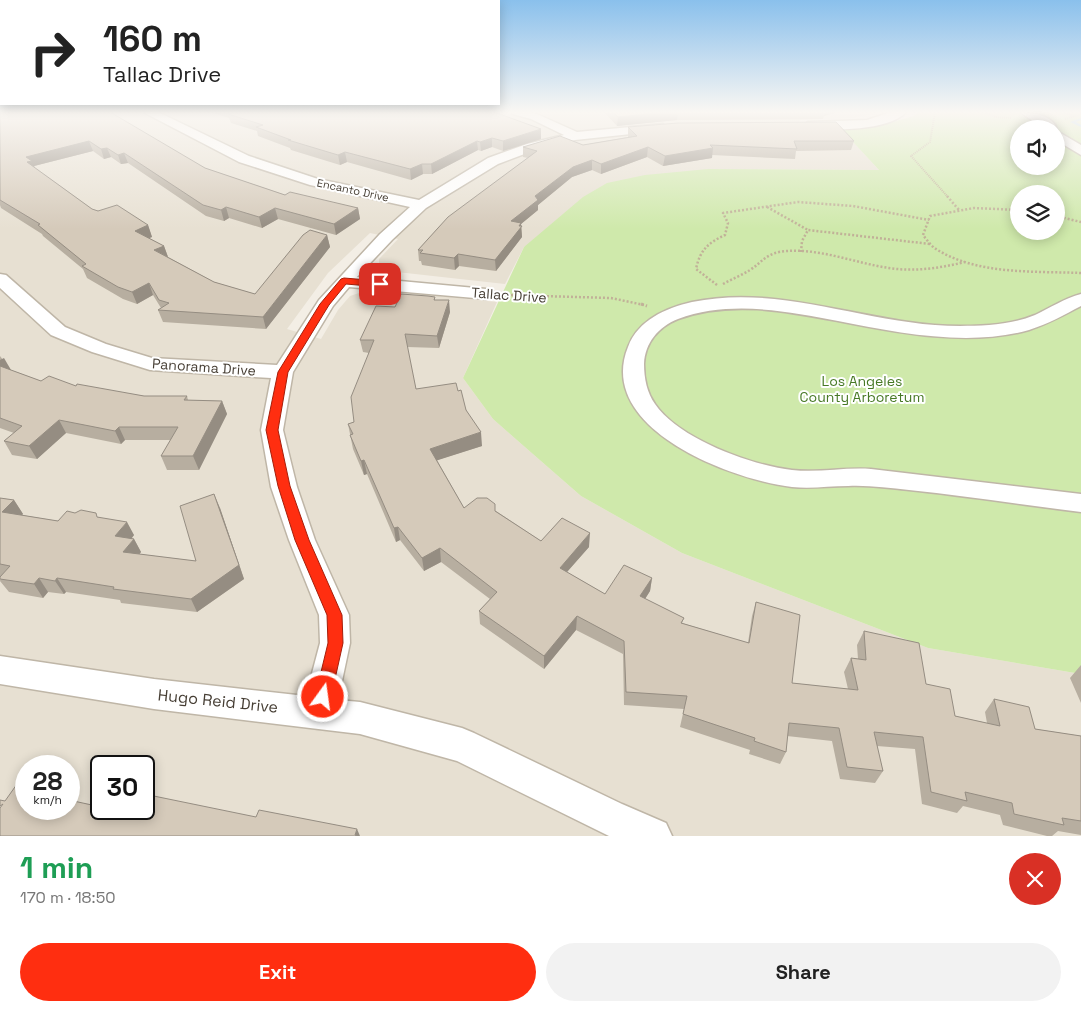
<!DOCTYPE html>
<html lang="en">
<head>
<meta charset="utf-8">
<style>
	body { margin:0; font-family:"Space Grotesk",sans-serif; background:#f2f2f2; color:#222; height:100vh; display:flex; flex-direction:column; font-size:19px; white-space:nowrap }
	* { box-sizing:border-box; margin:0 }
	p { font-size:16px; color:#767676 }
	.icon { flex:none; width:28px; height:28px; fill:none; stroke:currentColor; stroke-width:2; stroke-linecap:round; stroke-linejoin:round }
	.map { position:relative; height:836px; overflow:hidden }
	.drawer { display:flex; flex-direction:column; background:#fff; flex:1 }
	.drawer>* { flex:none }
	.hud { position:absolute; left:0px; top:0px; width:500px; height:105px; box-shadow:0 2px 12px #0003; background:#fff; color:#222; overflow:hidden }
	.fabs { position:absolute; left:1010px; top:120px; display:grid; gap:10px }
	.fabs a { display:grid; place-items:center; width:55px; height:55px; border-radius:50%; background:#fff; box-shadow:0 2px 12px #0003; font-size:25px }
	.speed { position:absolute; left:15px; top:755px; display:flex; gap:10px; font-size:25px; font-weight:700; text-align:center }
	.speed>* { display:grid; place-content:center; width:65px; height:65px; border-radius:50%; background:#fff; box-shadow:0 2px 12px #0003; line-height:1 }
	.speed small { font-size:12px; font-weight:400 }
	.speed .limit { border:2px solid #111; border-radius:8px; background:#fff; color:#111 }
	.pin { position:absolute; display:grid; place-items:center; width:42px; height:42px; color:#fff; margin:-21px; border-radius:10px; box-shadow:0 2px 8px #0006 }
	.me { position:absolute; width:55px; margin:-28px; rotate:14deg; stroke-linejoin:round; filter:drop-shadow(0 0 4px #0008) }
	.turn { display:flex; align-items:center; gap:18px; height:105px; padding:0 20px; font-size:22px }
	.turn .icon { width:65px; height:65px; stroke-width:2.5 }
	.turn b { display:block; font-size:35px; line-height:42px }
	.round { display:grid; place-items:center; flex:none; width:52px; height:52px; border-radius:26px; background:#f2f2f2 }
	.overview { display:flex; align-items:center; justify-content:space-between; height:85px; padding:0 20px }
	h1 { font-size:30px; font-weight:600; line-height:38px; color:#1e9e55 }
	.primary-button { display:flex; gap:10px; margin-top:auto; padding:10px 20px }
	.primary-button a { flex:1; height:58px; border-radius:30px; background:#ff2e10; color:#fff; font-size:20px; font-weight:600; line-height:58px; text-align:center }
	.primary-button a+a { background:#f2f2f2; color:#222 }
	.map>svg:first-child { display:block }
</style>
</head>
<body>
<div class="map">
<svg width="1081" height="836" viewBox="0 0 1081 836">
	<rect width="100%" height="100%" fill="#f3eee5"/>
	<path fill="#e7e0d2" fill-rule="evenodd" d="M0 112H880L854 118 800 120 797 128 841 129 879 170 708 169 524 247 505 284 388 271 379 263V259L398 239 370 233 328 273 287 329 321 339 338 310 350 296 371 289 497 302 463 378 493 419 581 496 682 553 928 648 1081 674V836H0ZM26 766H69V809H26ZM101 766H144V809H101Z"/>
	<path fill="#cfe9ab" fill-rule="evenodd" d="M918 112H1081V674L928 648 682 553 581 496 493 419 463 378 524 247 583 197 607 183 645 175 708 169 879 170 841 129 882 125 914 116ZM1019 129H1056V166H1019ZM1019 194H1056V231H1019Z"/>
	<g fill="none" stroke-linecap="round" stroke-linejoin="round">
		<path fill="#9ed2f3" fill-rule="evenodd" d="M1081 118V120L1076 122 1081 125V127L1070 122Z"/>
		<defs>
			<path id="street" d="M143 112H158L249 156 318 179 419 200 488 158 527 144 564 135 531 119 513 114 511 112H530L539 115 577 132 663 124 665 127 659 131 575 140 535 150 498 164 426 208 392 240 357 277 486 289 492 290 495 294 492 298 486 299 349 287 333 306 293 372 283 430 297 487 315 540 349 615 350 643 338 700 360 702 462 728 474 733 622 804 666 823 672 836H609L457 761 360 734 154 709 0 684V656L154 679 306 696 320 643 319 615 289 540 271 487 261 430 271 378 150 370 92 352 51 335 0 288V274L6 275 65 327 106 344 152 358 277 365 319 300 380 234 410 207 310 185 239 162Z
				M891 112H906C888 132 833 129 808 130L802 126 808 122 867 120Z
				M1020 112C1032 112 1056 116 1057 131L1081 145V155L1056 140V129H1045Z
				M1081 294V306C1064 315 1048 324 1029 330 969 347 898 333 838 321 786 311 730 300 678 319 658 327 645 343 644 364 644 378 647 393 655 404 679 439 751 465 792 470 819 473 845 467 871 469L1081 494V512C1024 505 967 496 909 490 889 488 868 485 848 486 829 486 812 489 792 487 733 480 595 429 628 347 638 320 666 308 692 302 782 283 870 326 960 326 985 326 1011 325 1035 315 1050 308 1065 298 1081 294Z"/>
		</defs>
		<use href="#street" stroke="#bfb6a7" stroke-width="3"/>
		<path stroke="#c1b198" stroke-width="2" stroke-dasharray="1 1" stroke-linecap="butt" d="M935 112 930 142 911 156 948 197
			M983 112 996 117 1011 118
			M1061 112 1075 116
			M1065 119 1081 114"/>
		<path stroke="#c1b198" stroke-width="2.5" stroke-dasharray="2 2" stroke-linecap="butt" d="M947 196 959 210
			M767 207 808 230
			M1019 210 974 208 930 216 923 235C927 240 931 246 936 249 977 275 1034 271 1081 273
			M1056 216 1081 222
			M801 252 802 241 808 230 930 244
			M723 284C732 279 742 275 750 270 761 263 765 255 779 252 815 246 854 263 889 268 915 272 940 268 965 262
			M717 285 696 269C700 250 708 243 725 235L728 223 723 213 798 202 853 206 929 220
			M507 295 611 298 644 305"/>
		<path stroke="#c1b198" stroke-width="3" stroke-dasharray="2.5 2.5" stroke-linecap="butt" d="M641 304 647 306"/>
		<use href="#street" fill="#fff" fill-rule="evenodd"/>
	</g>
	<path fill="#b7aea0" d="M0 112 205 168 285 195 358 208 360 219 336 235 278 219 262 228 229 218 224 221 206 216 128 163 121 164 111 157 104 159 93 151 34 166 35 168 92 209 148 225 152 237 149 238 164 246 168 257 214 282 255 294 327 235 330 247 266 329 163 322 158 310 161 308 153 295 137 304 123 299 87 278 83 269 43 236 42 234 1 208 0 205Z
		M210 112H494L541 139 503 151 492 147 481 151 478 150 432 174H423L411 180 347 162 340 165 291 150 290 148 258 136 257 131 231 123 229 118Z
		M593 112H838L824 116 823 119 677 120 617 126 605 113Z
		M628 127 854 141 851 150 796 151 795 159 712 155V158L663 166 647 157 601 174 592 170 572 177 538 205V210L521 224 522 237 496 271 459 266 455 270 422 265 421 261H419L418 250 528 158 523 157V147L583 145 628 137Z
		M435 297V300L450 312 439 348 407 347 416 389 458 391 482 446 437 460 464 508 496 511 541 541 589 547 567 572 605 594 652 578 650 591 645 599 684 618 682 623 748 643 752 616 756 602 792 683 848 689 844 672 851 658 858 659 857 645 864 631 926 684 955 716 987 723 985 712 994 699 1035 729 1081 736V835L1058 831 1052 836H1047L1003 825 1000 815 963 806 957 813 922 804 915 749 877 746 883 771 875 783 840 779 832 741 787 736 786 752 780 764 749 754 750 750 680 727 684 709 624 705 623 654 576 630 544 669 480 624 479 611 490 599 441 562 424 571 400 540 396 542 367 474 364 475 353 449 348 424 354 422 369 353 363 352 360 340 395 307Z
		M0 356 11 370 41 381 144 396H187L188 400 222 401 227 414 199 470H167L161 456 171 440H125L121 444 66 433 37 459 12 455 4 441 14 433 0 428Z
		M0 498 14 500 23 514 22 515 58 521 99 517 134 535 132 538 134 539 141 552 139 554 196 561 220 508 244 579 197 612 121 603 120 600 66 592 64 594 48 592 43 598 9 592 0 581 1 576H0Z
		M1081 665V703L1070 678Z"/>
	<path fill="#958d82" d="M667 112H678L677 120 617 126 618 117Z
		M825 112H838L824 116Z
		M541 129V139L503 151V141Z
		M492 138V147L481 151 480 142Z
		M89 141 93 151 34 166 36 171 27 162 26 157Z
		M477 141 478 150 432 174 431 164Z
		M648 147 647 157 601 174V164Z
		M107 148 111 157 104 159 101 149Z
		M713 148 712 158 663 166 665 156Z
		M345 152 347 162 340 165 338 155Z
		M124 153 128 163 121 164 118 155Z
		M592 160V170L572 177 538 205V210L521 224 522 237 496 271 495 260 511 221 535 196 573 167Z
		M422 164 423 174 411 180 410 169Z
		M226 207 229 218 224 221 221 210Z
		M275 208 278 219 262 228 259 217Z
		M358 208 360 219 336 235 334 224Z
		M148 225 152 237 139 242 135 231Z
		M327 235 330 247 266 329 263 317Z
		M164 246 168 257 154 250Z
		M458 254 459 266 455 270 454 258Z
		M149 283 153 295 137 304 132 292Z
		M449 300 450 312 439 348 437 336Z
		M4 358 11 370 0 376V360Z
		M222 401 227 414 199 470 193 456Z
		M59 420 66 433 37 459 29 446Z
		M119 427 125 440 121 444 115 431Z
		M481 432 482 446 432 462 430 449Z
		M364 460 367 474 364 475 361 461Z
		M214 494 220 508 244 579 197 612 191 599Z
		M14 500 23 514 12 525 2 512Z
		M127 522 134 535 123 549 115 536Z
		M398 527 400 540 396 542 394 528Z
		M590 533 589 547 559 581 560 568Z
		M134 539 141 552 130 566 123 552Z
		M440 548 441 562 424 571 422 558Z
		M39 578 48 592 43 598 34 584Z
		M57 578 66 592 64 594 55 581Z
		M652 578 650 591 638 610 640 596Z
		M577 616 576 630 544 669V656Z
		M69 792 74 798 69 807Z
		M357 829 360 836H355V835Z"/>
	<path fill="#d5caba" stroke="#958d82" d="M0 112H110L205 168 285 195 290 192 358 208 334 224 275 208 259 217 226 207 221 210 203 205 124 153 118 155 107 148 101 149 89 141 26 157 32 161 27 162 92 209 98 211 117 205 148 225 135 231 164 246 154 250 214 282 255 294 303 235 310 230 327 235 263 317 158 310 169 303 159 300 149 283 132 292 118 287 82 266 86 264 38 225 40 224 0 200Z
		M234 112H494L541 129 503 141 492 138 480 142 477 141 431 164H422L410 169 345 152 338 155 288 140H291L256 127 263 125 228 114Z
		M613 112H667L618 117Z
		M836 122 854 141H794L797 149 710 145 713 148 665 156 648 147 601 164 592 160 573 167 535 196 538 200 511 221 521 223 519 226H522L495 260 458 254 454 258 420 253 423 250H418L448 217 537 151 523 147 560 136 583 145 637 136 628 127 678 123Z
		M401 294 428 296 435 297 434 300H449L437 336 405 334 416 389 456 383 458 391 461 390 466 410 481 432 430 449 464 508 477 498H487L495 504V511L541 541 562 518 590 533 560 568 605 594 624 565 652 578 640 596 684 618 681 623 749 643 756 602 800 615 792 683 858 690 851 658 866 660 864 631 919 643 926 684 950 689 955 716 1000 726 994 699 1029 707 1035 729 1081 736V821L1062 818 1064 825 1014 814 1012 803 965 792 967 801 931 792 923 737 874 732 883 771 847 767 839 728 789 723 786 752 754 741 755 738 683 714 687 696 626 692 624 641 577 616 544 656 479 611 497 592 440 548 422 558 398 527 394 528 364 460 361 461 350 435 353 434 348 424 354 422 351 397 374 340H360L376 306 395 307Z
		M0 366 41 381 49 376 76 386 77 384 144 396H187L184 400 222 401 193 456H161L178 427H119L115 431 59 420 29 446 4 441 22 426 0 418Z
		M214 494 239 565 191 599 113 589 114 587 57 578 55 581 39 578 34 584 0 579V577L10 566 0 564V498L14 500 2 512 58 521 67 511 75 513 81 510 96 513 97 517 127 522 115 536 134 539 123 552 196 561 180 506Z
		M22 777 26 778V809H69V800L101 807V809H110L118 810 119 809H144V794L256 817 259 810 357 829 355 835 357 836H0V808L3 804 0 806V800L5 801Z"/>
	<linearGradient id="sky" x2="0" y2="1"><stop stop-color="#8ac0ec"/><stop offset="0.49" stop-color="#faf7f3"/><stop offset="1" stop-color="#faf7f3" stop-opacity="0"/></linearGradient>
	<rect width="1081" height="229" fill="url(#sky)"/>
	<path fill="#ff2e10" stroke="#a61e0a" d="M344 278 380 281 384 284 380 287 346 284 329 305 288 372 278 430 290 486 309 540 342 615 343 643 331 697 329 702 323 704 317 702 315 697 328 643 327 615 295 540 278 486 266 430 278 372 320 304 341 279Z"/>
	<g text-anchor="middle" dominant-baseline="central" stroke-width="4" stroke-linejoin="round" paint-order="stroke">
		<g font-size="11" fill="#463e34" stroke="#fff">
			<text transform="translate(353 190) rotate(12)">Encanto Drive</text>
		</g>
		<g font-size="14" fill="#463e34" stroke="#fff">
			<text transform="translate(509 295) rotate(4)">Tallac Drive</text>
			<text transform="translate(204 367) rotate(4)">Panorama Drive</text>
		</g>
		<g font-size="14" fill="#477925" stroke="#fff">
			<text x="862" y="381">Los Angeles<tspan x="862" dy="16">County Arboretum</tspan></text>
		</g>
		<g font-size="16" fill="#463e34" stroke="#fff">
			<text transform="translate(218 701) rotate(6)">Hugo Reid Drive</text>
		</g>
	</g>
</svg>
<div class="fabs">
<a><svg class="icon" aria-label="sound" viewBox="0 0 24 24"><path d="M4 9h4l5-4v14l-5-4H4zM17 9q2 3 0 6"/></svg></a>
<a><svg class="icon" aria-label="layers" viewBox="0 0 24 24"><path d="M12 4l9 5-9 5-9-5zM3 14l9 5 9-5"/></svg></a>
</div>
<div class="speed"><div>28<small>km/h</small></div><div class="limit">30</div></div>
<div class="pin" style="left:380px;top:284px;background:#d93025"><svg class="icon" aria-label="arrive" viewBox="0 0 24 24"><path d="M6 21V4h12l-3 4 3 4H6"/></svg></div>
<svg class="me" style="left:323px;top:697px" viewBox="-20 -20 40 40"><circle r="17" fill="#ff2e10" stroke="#fff" stroke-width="3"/><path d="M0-11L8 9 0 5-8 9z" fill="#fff"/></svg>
<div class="hud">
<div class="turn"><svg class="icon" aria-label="right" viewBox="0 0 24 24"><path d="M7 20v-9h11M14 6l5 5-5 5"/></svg><div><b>160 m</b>Tallac Drive</div></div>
</div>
</div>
<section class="drawer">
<div class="overview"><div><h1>1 min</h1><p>170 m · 18:50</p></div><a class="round" style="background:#d93025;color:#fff"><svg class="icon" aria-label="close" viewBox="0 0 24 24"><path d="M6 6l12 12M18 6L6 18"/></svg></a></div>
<div class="primary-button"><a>Exit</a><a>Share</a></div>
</section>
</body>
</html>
